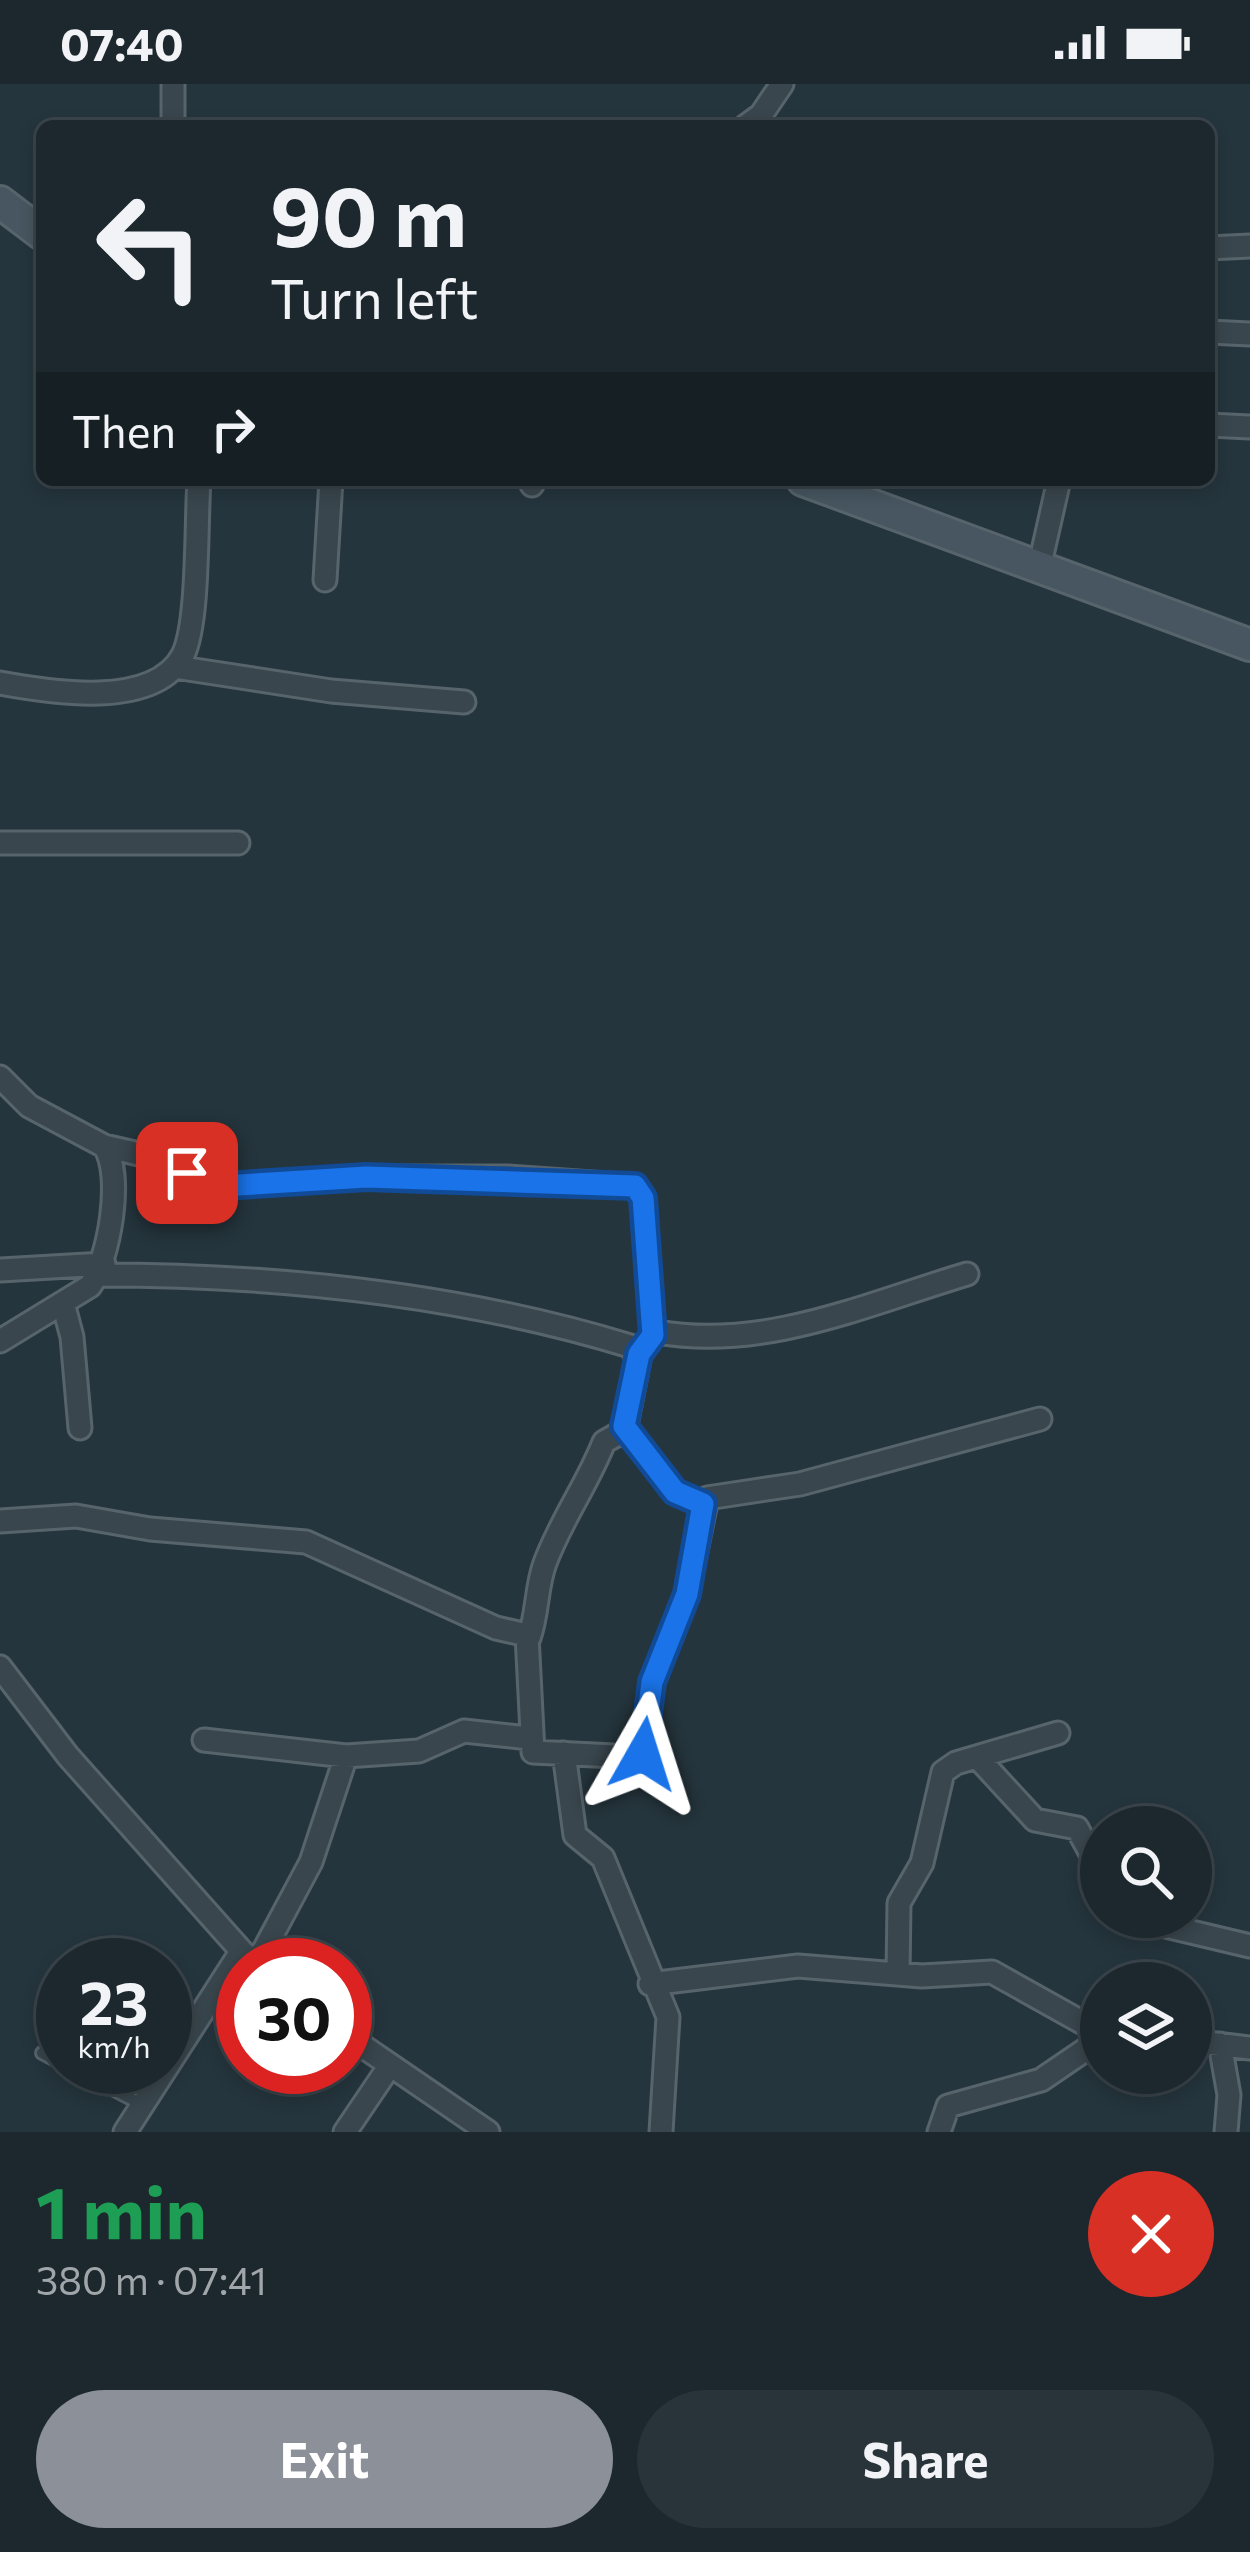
<!DOCTYPE html>
<html lang="en">
<head>
<meta charset="utf-8">
<style>
	body { margin:0; font-family:Commissioner,sans-serif; background:#29343a; color:#f1f3f6; height:100vh; display:flex; flex-direction:column; font-size:45px; white-space:nowrap }
	* { box-sizing:border-box; margin:0 }
	p { font-size:39px; color:#a0a6aa }
	.icon { flex:none; width:66px; height:66px; fill:none; stroke:currentColor; stroke-width:2; stroke-linecap:round; stroke-linejoin:round }
	.map { position:relative; height:2048px; overflow:hidden }
	.sheet { display:flex; flex-direction:column; background:#1c282e; flex:1 }
	.sheet>* { flex:none }
	.top-card { position:absolute; left:36px; top:36px; width:1179px; height:366px; border-radius:18px; box-shadow:0 6px 18px #0003,0 0 0 3px #3a444a; background:#1c282e; color:#f1f3f6; overflow:hidden }
	.tools { position:absolute; left:1080px; top:1722px; display:grid; gap:24px }
	.tools a { display:grid; place-items:center; width:132px; height:132px; border-radius:50%; background:#1c282e; box-shadow:0 6px 18px #0003,0 0 0 3px #3a444a; font-size:60px }
	.speed { position:absolute; left:36px; top:1854px; display:flex; gap:24px; font-size:60px; font-weight:700; text-align:center }
	.speed>* { display:grid; place-content:center; width:156px; height:156px; border-radius:50%; background:#1c282e; box-shadow:0 6px 18px #0003,0 0 0 3px #3a444a; line-height:1 }
	.speed small { font-size:30px; font-weight:400 }
	.speed .limit { border:18px solid #d22; background:#fff; color:#111 }
	.pin { position:absolute; display:grid; place-items:center; width:102px; height:102px; color:#fff; margin:-51px; border-radius:24px; box-shadow:0 6px 18px #0006 }
	.me { position:absolute; width:132px; margin:-66px; rotate:6deg; stroke-linejoin:round; filter:drop-shadow(0 0 9px #0008) }
	.turn { display:flex; align-items:center; gap:42px; height:252px; padding:0 36px; font-size:54px }
	.turn .icon { width:156px; height:156px; stroke-width:2.5 }
	.turn b { display:block; font-size:84px; line-height:102px }
	.then { display:flex; align-items:center; height:114px; padding:0 36px; background:#0003; gap:24px; font-size:45px }
	.round { display:grid; place-items:center; flex:none; width:126px; height:126px; border-radius:63px; background:#29343a }
	.summary { display:flex; align-items:center; justify-content:space-between; height:204px; padding:0 36px }
	h1 { font-size:72px; font-weight:700; line-height:90px; color:#1e9e55 }
	.cta { display:flex; gap:24px; margin-top:auto; padding:24px 36px }
	.cta a { flex:1; height:138px; border-radius:72px; background:#8c9099; color:#fff; font-size:48px; font-weight:700; line-height:138px; text-align:center }
	.cta a+a { background:#29343a; color:#f1f3f6 }
	.status { display:flex; justify-content:space-between; align-items:center; height:84px; padding:0 60px; background:#1c282e; direction:ltr }
	.status svg { height:33px; fill:currentColor }
	.map>svg:first-child { display:block }
</style>
</head>
<body>
<div class="status"><b>07:40</b><svg viewBox="0 0 49 12"><path d="M0 12V9h3v3zM5 12V6h3v6zM10 12V3h3v9zM15 12V0h3v12zM26 1h20v11H26zM47 4h2v5h-2z"/></svg></div>
<div class="map">
<svg width="1250" height="2048" viewBox="0 0 1250 2048">
	<rect width="100%" height="100%" fill="#25353d"/>
	<g fill="none" stroke-linecap="round" stroke-linejoin="round">
		<defs>
			<path id="lane" d="M42 1969 63 1980
				M70 1983 141 2020"/>
			<path id="street" d="M173 42V0
				M746 42 761 31 782 0
				M1209 164 1250 162
				M1209 248 1250 250
				M1209 341 1250 343
				M532 401V396
				M1040 480 1059 396
				M325 496 331 396
				M175 583 331 607 464 618
				M0 599C49 608 154 626 183 571 199 539 196 437 199 396
				M0 759H238
				M0 993 29 1022 104 1062C124 1090 109 1175 90 1202L0 1257
				M104 1062 152 1073 222 1102 366 1093H508L635 1102 643 1114 653 1251
				M0 1186 104 1180
				M98 1191C277 1191 460 1210 630 1262L639 1276 625 1346 675 1408 703 1420
				M63 1219 72 1253 80 1344
				M646 1260 658 1248C763 1267 867 1220 967 1190
				M0 1437 76 1432 150 1445 306 1458 496 1544 527 1551 533 1668 635 1673 644 1667 652 1598 687 1510 707 1414 800 1400 1040 1335
				M529 1554C538 1529 536 1503 545 1479 562 1434 587 1401 604 1358L625 1346
				M0 1583 68 1672 254 1881
				M204 1656 346 1672
				M564 1669 575 1751 603 1774 668 1933 661 2048
				M977 1673 1035 1736 1077 1744 1101 1788
				M1128 1833 1250 1862
				M256 1881 311 1778 346 1672 419 1667 464 1647 529 1654
				M898 1890 899 1819 922 1779 943 1688 956 1679 1058 1649
				M650 1900 798 1882 922 1892 992 1888 1101 1949
				M345 1950 488 2048
				M1191 1957 1250 1964
				M1220 1960 1229 2011 1226 2048
				M125 2048 239 1871
				M345 2048 389 1983
				M939 2048 948 2022 1041 1996 1101 1955"/>
			<path id="secondary" d="M0 118 42 150
				M803 396 1250 561"/>
		</defs>
		<use href="#lane" stroke="#57646b" stroke-width="16"/>
		<use href="#street" stroke="#57646b" stroke-width="27"/>
		<use href="#secondary" stroke="#57646b" stroke-width="36"/>
		<use href="#lane" stroke="#39464d" stroke-width="10"/>
		<use href="#street" stroke="#39464d" stroke-width="21"/>
		<use href="#secondary" stroke="#475660" stroke-width="30"/>
	</g>
	<g fill="none" stroke-linecap="round" stroke-linejoin="round">
		<defs>
			<path id="route" d="M187 1089 223 1102 366 1093 635 1102 643 1114 653 1251 639 1270 624 1342 675 1408 703 1420 687 1510 652 1598 643 1670"/>
		</defs>
		<use href="#route" stroke="#114b97" stroke-width="30"/>
		<use href="#route" stroke="#1a73e8" stroke-width="21"/>
	</g>
</svg>
<div class="tools">
<a><svg class="icon" aria-label="search" viewBox="0 0 24 24"><circle cx="10" cy="10" r="6"/><path d="M15 15l6 6"/></svg></a>
<a><svg class="icon" aria-label="layers" viewBox="0 0 24 24"><path d="M12 4l9 5-9 5-9-5zM3 14l9 5 9-5"/></svg></a>
</div>
<div class="speed"><div>23<small>km/h</small></div><div class="limit">30</div></div>
<div class="pin" style="left:187px;top:1089px;background:#d93025"><svg class="icon" aria-label="arrive" viewBox="0 0 24 24"><path d="M6 21V4h12l-3 4 3 4H6"/></svg></div>
<svg class="me" style="left:643px;top:1670px" viewBox="-20 -20 40 40"><path d="M0-17L14 15 0 8-14 15z" fill="#1a73e8" stroke="#fff" stroke-width="4"/></svg>
<div class="top-card">
<div class="turn"><svg class="icon" aria-label="left" viewBox="0 0 24 24"><path d="M17 20v-9H6M10 6l-5 5 5 5"/></svg><div><b>90 m</b>Turn left</div></div>
<div class="then">Then<svg class="icon" aria-label="right" viewBox="0 0 24 24"><path d="M7 20v-9h11M14 6l5 5-5 5"/></svg></div>
</div>
</div>
<section class="sheet">
<div class="summary"><div><h1>1 min</h1><p>380 m · 07:41</p></div><a class="round" style="background:#d93025;color:#fff"><svg class="icon" aria-label="close" viewBox="0 0 24 24"><path d="M6 6l12 12M18 6L6 18"/></svg></a></div>
<div class="cta"><a>Exit</a><a>Share</a></div>
</section>
</body>
</html>
